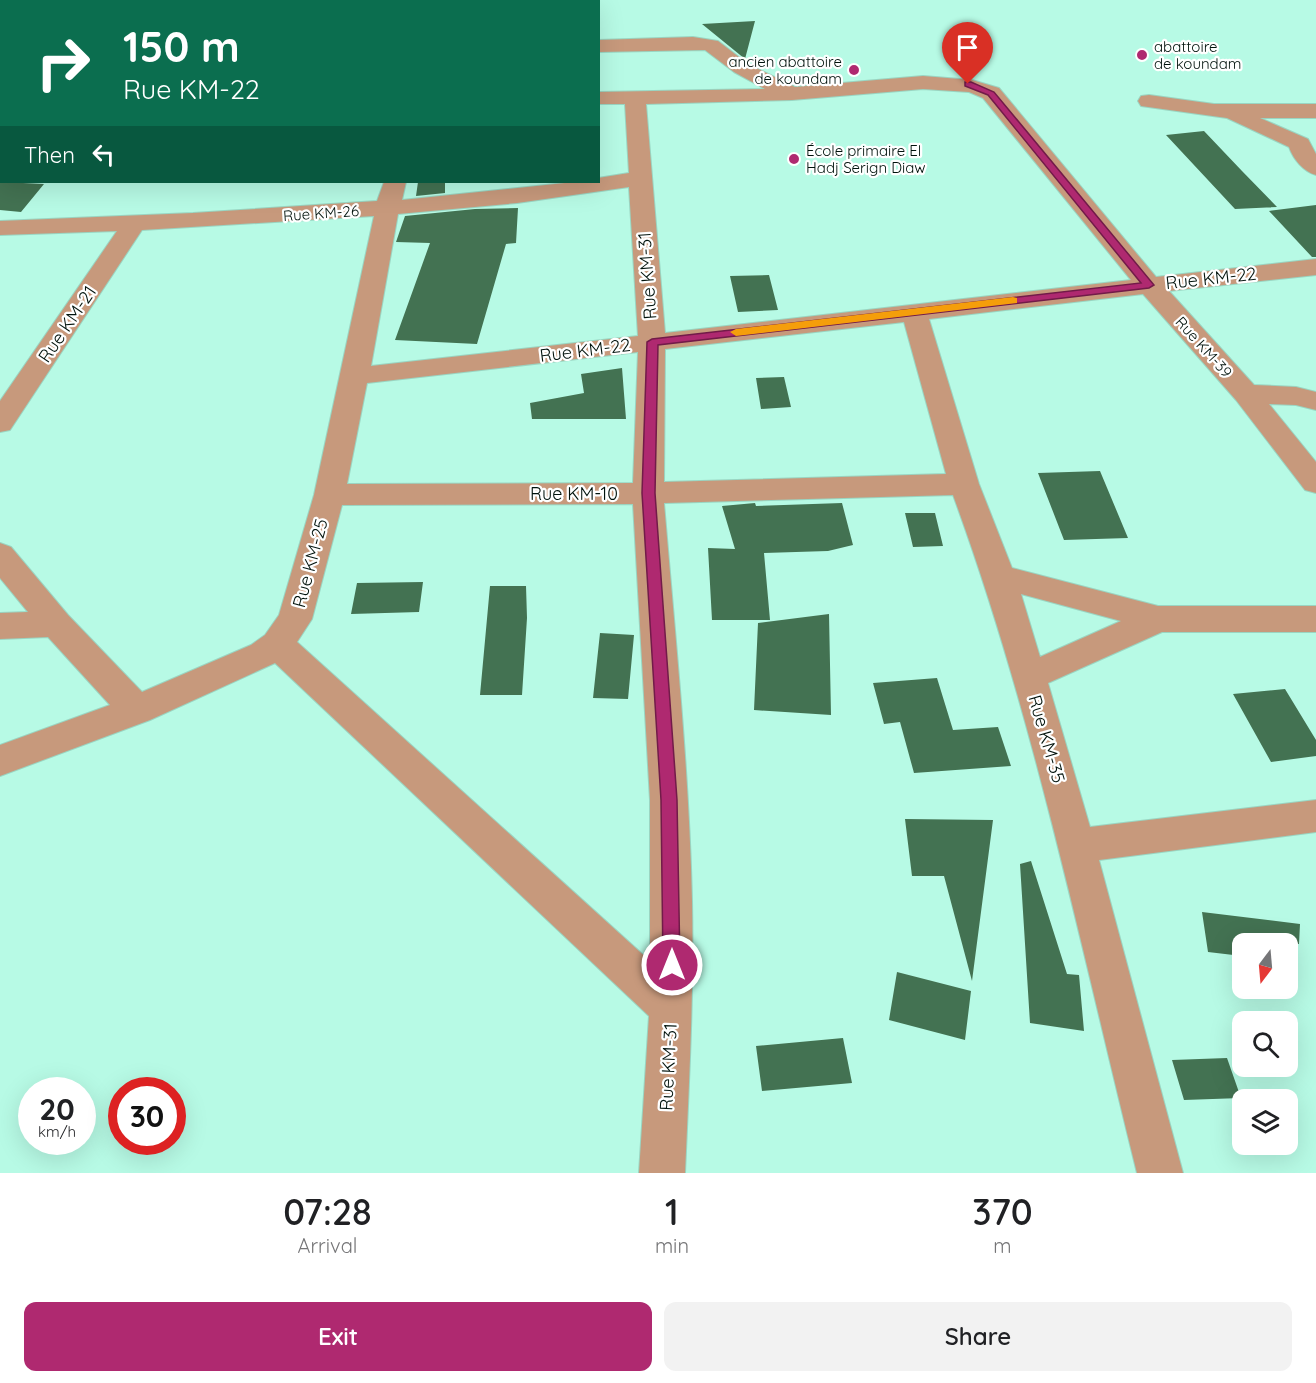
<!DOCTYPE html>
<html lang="en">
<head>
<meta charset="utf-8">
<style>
	body { margin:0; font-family:Quicksand,sans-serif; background:#f2f2f2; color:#202124; height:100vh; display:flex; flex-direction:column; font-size:22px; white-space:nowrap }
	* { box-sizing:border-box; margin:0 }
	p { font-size:20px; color:#757577 }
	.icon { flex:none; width:33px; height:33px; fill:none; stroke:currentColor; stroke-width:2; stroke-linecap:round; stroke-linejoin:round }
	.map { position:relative; height:1173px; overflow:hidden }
	.side { display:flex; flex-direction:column; background:#fff; flex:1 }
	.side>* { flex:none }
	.guide { position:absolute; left:0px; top:0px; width:600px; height:183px; box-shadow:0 6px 24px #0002; background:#0b6e4f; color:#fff; overflow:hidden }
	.needle { width:39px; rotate:196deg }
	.buttons { position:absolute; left:1232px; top:933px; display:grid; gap:12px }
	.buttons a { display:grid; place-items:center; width:66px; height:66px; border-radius:12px; background:#fff; box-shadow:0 6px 24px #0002; font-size:30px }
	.speed { position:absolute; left:18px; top:1077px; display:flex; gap:12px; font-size:30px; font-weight:700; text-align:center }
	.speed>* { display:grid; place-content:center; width:78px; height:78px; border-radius:50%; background:#fff; box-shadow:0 6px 24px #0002; line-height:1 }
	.speed small { font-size:15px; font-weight:400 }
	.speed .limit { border:9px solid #d22; background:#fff; color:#111 }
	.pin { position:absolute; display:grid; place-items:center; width:51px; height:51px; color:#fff; margin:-62px -26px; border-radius:50% 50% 50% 0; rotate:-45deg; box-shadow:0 0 6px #0007 }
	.pin .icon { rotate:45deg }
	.me { position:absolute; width:66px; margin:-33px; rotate:0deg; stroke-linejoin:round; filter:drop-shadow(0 0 4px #0008) }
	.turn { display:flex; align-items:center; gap:21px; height:126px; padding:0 24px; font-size:27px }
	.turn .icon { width:78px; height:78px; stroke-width:2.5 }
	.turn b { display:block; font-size:42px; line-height:51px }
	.then { display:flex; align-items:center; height:57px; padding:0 24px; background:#0003; gap:12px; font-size:22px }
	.eta { display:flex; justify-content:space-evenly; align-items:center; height:102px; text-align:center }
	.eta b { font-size:36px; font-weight:600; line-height:42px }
	.primary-button { display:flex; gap:12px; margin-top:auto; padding:12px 24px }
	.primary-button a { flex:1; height:69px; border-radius:12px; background:#af2970; color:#fff; font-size:24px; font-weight:600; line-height:69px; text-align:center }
	.primary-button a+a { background:#f2f2f2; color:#202124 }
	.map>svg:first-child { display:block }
</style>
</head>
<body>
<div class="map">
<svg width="1316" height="1173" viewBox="0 0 1316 1173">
	<rect width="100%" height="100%" fill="#b7fae5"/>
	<path fill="#437252" d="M755 21 745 59 702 24Z
		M1204 131 1242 171 1277 207 1235 209 1166 135Z
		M0 181 2 182 44 184 21 212 0 210Z
		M418 182H445V193L416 196Z
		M1316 205V257H1312L1269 211Z
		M518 208 516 243 506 244 477 344 395 340 430 243 396 242 405 216 475 209Z
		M769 275 778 310 738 312 730 276Z
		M622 368 626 419H532L530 403 584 393 581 374Z
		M784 377 791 407 761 409 756 378Z
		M1100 471 1128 538 1064 540 1038 473Z
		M755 503 756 506 842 503 853 545 828 551 764 553 770 620H712L708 548 735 549 722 506Z
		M905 513H935L943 546 913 547Z
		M423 582 419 612 351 614 357 583Z
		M490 586H526L527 618 522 695H480Z
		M829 614 831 715 754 710 758 623Z
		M600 633 634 635 628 699 593 698Z
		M937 678 953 730 998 727 1011 766 914 773 900 722 884 724 873 683Z
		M1285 689 1316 740V756L1271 762 1233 694Z
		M905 819 993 820 972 981 944 876H912Z
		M1031 861 1067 974 1079 975 1084 1031 1030 1023 1020 864Z
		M1202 912 1300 924 1299 944H1242V956L1208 952Z
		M897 972 971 991 965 1040 889 1020Z
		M843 1038 852 1083 762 1091 756 1046Z
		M1227 1058 1241 1098 1184 1100 1172 1060Z"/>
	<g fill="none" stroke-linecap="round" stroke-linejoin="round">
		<defs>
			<path id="minor" d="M181 0H201V2H182Z
				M422 0H442L422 2Z
				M2 9V22L0 23V10Z
				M693 37 718 41 748 64 795 87 923 76 972 80 999 88 1156 277 1316 259V275L1169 291 1254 385 1296 387 1316 392V410L1296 405 1269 404 1316 462V493L1305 490 1236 400 1143 294 929 319 979 484 1012 568 1158 606H1316V632H1162L1048 683 1090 827 1316 800V832L1099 860 1183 1173H1137C1081 948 1033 712 953 495L664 503C675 635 689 768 692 901 694 992 689 1082 685 1173H639L649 1016 275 663 150 720 0 776V745L110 705 48 637 0 639V613L28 612 0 578V543L11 547 68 615 142 692 251 645 265 635 279 615 314 495 374 216 142 230 10 430 0 432V401L117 231 0 235V221L193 213 377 201 384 182H406L402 200 574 182H598V178L629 173 625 104H598V92L765 89 734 72 705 50 598 52V40ZM923 89 969 92 983 98 1131 280 665 333 646 104 792 100ZM629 187 638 336 371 366 398 214 517 203ZM904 322 946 474 664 482 665 349ZM638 352 633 483 347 484 367 383ZM633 504 650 800V961L297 642 312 619 342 505ZM1021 594 1121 621 1040 657Z
				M1149 95 1214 104H1316V118H1260L1308 139 1316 154V175C1304 172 1293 159 1289 147L1227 118 1141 106 1138 101 1141 96Z
				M0 116H2V130H0Z"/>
		</defs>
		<use href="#minor" stroke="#9ad5c2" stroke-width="2"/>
		<use href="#minor" fill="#c7997c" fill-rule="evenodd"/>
	</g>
	<path fill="#af2970" stroke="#721b49" stroke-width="1.5" d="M965 82H971L994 92 1154 285 1149 288 658 345 655 493 677 800 680 965 678 971 672 973 665 971 663 965 661 800 642 493 647 342 652 339 1141 283 988 95 965 86Z"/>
	<path fill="#f59e0b" d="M1013 297 1017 298V303L736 336 730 332 736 329Z"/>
	<g fill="#af2970" stroke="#fff" stroke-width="2">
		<circle cx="1142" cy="55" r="6"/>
		<circle cx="854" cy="70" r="6"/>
		<circle cx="794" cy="159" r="6"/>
	</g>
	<g text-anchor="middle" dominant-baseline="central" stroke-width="4.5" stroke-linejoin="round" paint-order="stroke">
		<g font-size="15" fill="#00120c" stroke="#fff" text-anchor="start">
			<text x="1154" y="46">abattoire<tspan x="1154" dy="17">de koundam</tspan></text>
			<text x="842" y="61" text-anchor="end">ancien abattoire<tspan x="842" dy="17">de koundam</tspan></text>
			<text x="806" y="150">École primaire El<tspan x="806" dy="17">Hadj Serign Diaw</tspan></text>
		</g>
		<g font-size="15" fill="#00120c" stroke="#fff">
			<text transform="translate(321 213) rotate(-4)">Rue KM-26</text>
			<text transform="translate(1204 347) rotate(48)">Rue KM-39</text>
		</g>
		<g font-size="18" fill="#00120c" stroke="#fff">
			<text transform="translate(647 276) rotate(-94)">Rue KM-31</text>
			<text transform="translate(1211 278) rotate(-6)">Rue KM-22</text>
			<text transform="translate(67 324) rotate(-56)">Rue KM-21</text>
			<text transform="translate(585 350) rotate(-7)">Rue KM-22</text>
			<text x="574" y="493">Rue KM-10</text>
			<text transform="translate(310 563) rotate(-75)">Rue KM-25</text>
			<text transform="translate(1047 739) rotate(74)">Rue KM-35</text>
			<text transform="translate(668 1067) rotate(-87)">Rue KM-31</text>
		</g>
	</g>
</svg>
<div class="buttons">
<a><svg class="needle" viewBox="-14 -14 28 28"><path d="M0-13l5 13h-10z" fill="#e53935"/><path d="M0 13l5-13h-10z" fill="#757577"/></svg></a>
<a><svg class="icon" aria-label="search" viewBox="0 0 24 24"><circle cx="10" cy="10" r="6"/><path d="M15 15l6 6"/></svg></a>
<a><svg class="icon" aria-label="layers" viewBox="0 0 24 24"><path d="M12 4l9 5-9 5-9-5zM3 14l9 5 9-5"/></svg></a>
</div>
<div class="speed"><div>20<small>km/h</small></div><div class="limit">30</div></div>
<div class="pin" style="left:968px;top:84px;background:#d93025"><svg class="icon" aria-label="arrive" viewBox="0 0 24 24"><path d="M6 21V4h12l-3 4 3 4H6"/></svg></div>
<svg class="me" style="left:672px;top:965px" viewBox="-20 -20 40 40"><circle r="17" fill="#af2970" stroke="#fff" stroke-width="3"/><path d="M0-11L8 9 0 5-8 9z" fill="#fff"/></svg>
<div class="guide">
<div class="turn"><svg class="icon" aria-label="right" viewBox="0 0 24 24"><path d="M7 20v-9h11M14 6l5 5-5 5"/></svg><div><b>150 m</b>Rue KM-22</div></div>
<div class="then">Then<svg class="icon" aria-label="left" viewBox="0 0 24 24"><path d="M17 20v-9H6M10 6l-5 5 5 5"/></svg></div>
</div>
</div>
<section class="side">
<div class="eta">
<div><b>07:28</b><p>Arrival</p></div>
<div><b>1</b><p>min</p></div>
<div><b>370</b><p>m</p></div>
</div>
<div class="primary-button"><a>Exit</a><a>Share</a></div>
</section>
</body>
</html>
